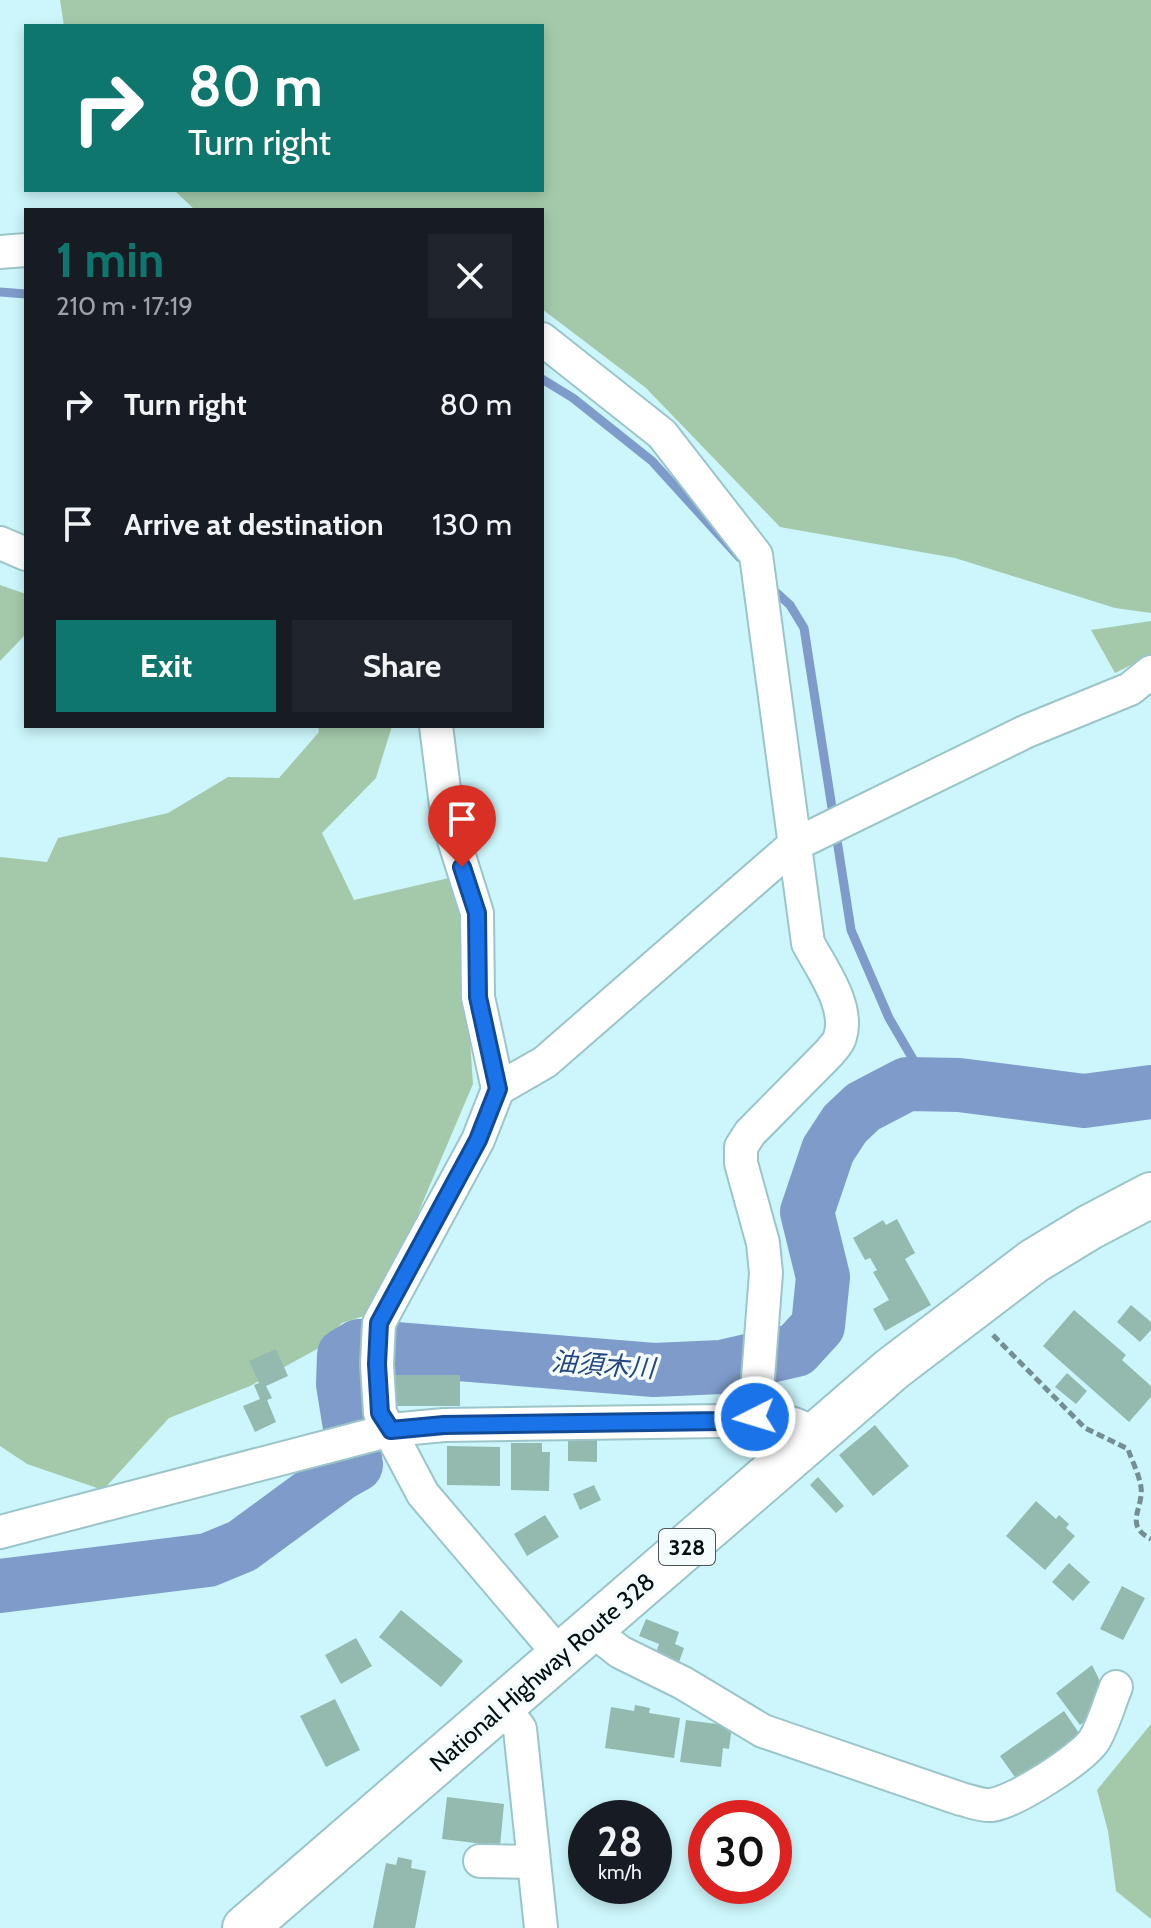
<!DOCTYPE html>
<html lang="en">
<head>
<meta charset="utf-8">
<style>
	body { margin:0; font-family:Cabin,"Noto Sans JP",sans-serif; background:#20242c; color:#f1f3f6; height:100vh; display:flex; flex-direction:column; font-size:30px; white-space:nowrap }
	* { box-sizing:border-box; margin:0 }
	p { font-size:26px; color:#9ea1a6 }
	.icon { flex:none; width:44px; height:44px; fill:none; stroke:currentColor; stroke-width:2; stroke-linecap:round; stroke-linejoin:round }
	.map { position:relative; flex:1; overflow:hidden }
	.panel { position:absolute; left:24px; top:208px; width:520px; height:520px; display:flex; flex-direction:column; background:#171b24; border-radius:0px; box-shadow:0 4px 12px #0003 }
	.panel>* { flex:none }
	.banner { position:absolute; left:24px; top:24px; width:520px; height:168px; border-radius:0px; box-shadow:0 4px 12px #0003; background:#0f766e; color:#fff; overflow:hidden }
	.speed { position:absolute; left:568px; top:1800px; display:flex; gap:16px; font-size:40px; font-weight:700; text-align:center }
	.speed>* { display:grid; place-content:center; width:104px; height:104px; border-radius:50%; background:#171b24; box-shadow:0 4px 12px #0003; line-height:1 }
	.speed small { font-size:20px; font-weight:400 }
	.speed .limit { border:12px solid #d22; background:#fff; color:#111 }
	.pin { position:absolute; display:grid; place-items:center; width:68px; height:68px; color:#fff; margin:-82px -34px; border-radius:50% 50% 50% 0; rotate:-45deg; box-shadow:0 0 8px #0007 }
	.pin .icon { rotate:45deg }
	.me { position:absolute; width:88px; margin:-44px; rotate:265deg; stroke-linejoin:round; filter:drop-shadow(0 0 6px #0008) }
	.turn { display:flex; align-items:center; gap:28px; height:168px; padding:0 32px; font-size:36px }
	.turn .icon { width:104px; height:104px; stroke-width:2.5 }
	.turn b { display:block; font-size:56px; line-height:68px }
	.round { display:grid; place-items:center; flex:none; width:84px; height:84px; border-radius:0px; background:#20242c }
	.summary { display:flex; align-items:center; justify-content:space-between; height:136px; padding:0 32px }
	h1 { font-size:48px; font-weight:800; line-height:60px; color:#0f766e }
	.cta { display:flex; gap:16px; margin-top:auto; padding:16px 32px }
	.cta a { flex:1; height:92px; border-radius:0px; background:#0f766e; color:#fff; font-size:32px; font-weight:800; line-height:92px; text-align:center }
	.cta a+a { background:#20242c; color:#f1f3f6 }
	ul { padding:0; list-style:none }
	li { display:flex; align-items:center; gap:24px; height:120px; padding:0 32px }
	li div { flex:1 }
	li b { display:block; font-size:30px }
	li em { font-style:normal }
	.map>svg:first-child { display:block }
</style>
</head>
<body>
<div class="map">
<svg width="1151" height="1928" viewBox="0 0 1151 1928">
	<rect width="100%" height="100%" fill="#ccf6fb"/>
	<path fill="#a4c9aa" d="M60 0H1151V613L1115 608 955 558 780 527 646 388 542 309V210H195L174 190H542V26H64Z
		M0 585 26 594V634L0 661Z
		M1151 621V655L1115 673 1091 630Z
		M318 726H392L376 778 322 833 354 900 453 877 462 925 473 1084 376 1312 342 1323 317 1349 250 1386 169 1418 103 1490 27 1464 0 1446V857L47 862 58 838 168 813 228 777 279 778 319 732Z
		M1151 1724V1919L1116 1891 1108 1831 1097 1790Z"/>
	<g fill="none" stroke-linecap="round" stroke-linejoin="round">
		<path stroke="#7f9bca" stroke-width="9" d="M0 292 26 294
			M542 379 573 398 652 461 740 558
			M768 585 790 605 804 628 851 930 889 1018 928 1085"/>
		<path stroke="#7f9bca" stroke-width="54" d="M0 1586 208 1560 242 1546 340 1474 356 1465 343 1384 344 1355 359 1346 654 1370 721 1367 796 1350 818 1326 823 1277 807 1212 828 1150 845 1124 863 1107 907 1084 959 1085 1084 1101 1151 1092"/>
	</g>
	<path fill="#94baaf" d="M897 1219 915 1253 905 1259 931 1305 885 1331 873 1309 889 1300 873 1272 877 1270 870 1258 865 1260 853 1238 883 1220 886 1225Z
		M1131 1305 1151 1322V1330L1140 1342 1117 1322Z
		M1074 1310 1126 1355 1122 1360 1151 1386V1397L1129 1422 1043 1346Z
		M276 1349 288 1376 266 1386 272 1398 267 1400 276 1422 255 1432 243 1406 260 1399 254 1385 259 1383 249 1361Z
		M1067 1373 1087 1391 1076 1404 1055 1387Z
		M392 1375H460V1406H392Z
		M875 1425 909 1466 873 1496 839 1455Z
		M568 1439 597 1440V1462L568 1461Z
		M511 1443H542V1452H550L549 1491 511 1490Z
		M447 1446 500 1447V1486L447 1485Z
		M818 1477 844 1506 836 1513 810 1485Z
		M594 1485 601 1500 580 1510 573 1494Z
		M1036 1501 1056 1519 1059 1515 1069 1524 1066 1528 1075 1536 1045 1570 1006 1536Z
		M545 1515 559 1537 527 1556 514 1534Z
		M1069 1563 1090 1582 1073 1601 1052 1582Z
		M1122 1586 1145 1598 1123 1640 1100 1629Z
		M401 1610 463 1661 441 1687 379 1637Z
		M646 1619 679 1632 675 1644 684 1648 678 1665 655 1655 659 1644 639 1636Z
		M356 1638 372 1666 341 1684 325 1655Z
		M1092 1665 1102 1685 1092 1716 1080 1725 1056 1693Z
		M335 1699 360 1750 326 1767 300 1716Z
		M635 1705 650 1708 649 1713 680 1718 674 1758 605 1748 611 1707 634 1711Z
		M1064 1711 1081 1736 1017 1780 1000 1756Z
		M686 1720 732 1726 729 1749 723 1748 721 1767 680 1762Z
		M447 1797 504 1804 500 1846 442 1839Z
		M398 1857 412 1860 411 1868 426 1871 415 1928H373L386 1863 396 1865Z"/>
	<g fill="none" stroke-linecap="round" stroke-linejoin="round">
		<defs>
			<path id="minor" d="M0 252 26 250
				M542 339 662 434 756 555 808 943C821 968 850 1006 840 1037 839 1042 833 1048 830 1052L750 1133 741 1147V1163L763 1243 766 1273 755 1417
				M0 543 26 554
				M436 726 448 821 477 913 478 997 498 1089 478 1140 379 1323 377 1364 380 1413 423 1494 560 1655
				M498 1089 545 1062 794 845 1027 731 1130 689 1151 672
				M0 1532 391 1430 444 1425 722 1421C763 1416 781 1415 818 1435
				M591 1629 620 1652 683 1683 763 1731 961 1799C970 1801 982 1806 991 1805 1013 1803 1084 1758 1095 1739 1104 1723 1109 1704 1116 1687
				M503 1706 520 1729 541 1928
				M480 1861 534 1862"/>
			<path id="trunk" d="M245 1928 892 1369 1034 1261 1090 1227 1151 1195"/>
		</defs>
		<use href="#minor" stroke="#9cc5c9" stroke-width="36"/>
		<use href="#trunk" stroke="#9cc5c9" stroke-width="48"/>
		<path stroke="#738f93" stroke-width="5" stroke-dasharray="8 4" stroke-linecap="butt" d="M993 1335 1085 1428 1128 1449C1132 1461 1139 1474 1141 1487 1144 1508 1123 1525 1151 1539"/>
		<use href="#minor" stroke="#fff" stroke-width="32"/>
		<use href="#trunk" stroke="#fff" stroke-width="44"/>
	</g>
	<g fill="none" stroke-linecap="round" stroke-linejoin="round">
		<defs>
			<path id="route" d="M462 867 477 913 478 997 498 1089 478 1140 379 1323 377 1364 380 1413 391 1430 444 1425 722 1421 755 1417"/>
		</defs>
		<use href="#route" stroke="#114b97" stroke-width="20"/>
		<use href="#route" stroke="#1a73e8" stroke-width="14"/>
	</g>
	<g text-anchor="middle" dominant-baseline="central" stroke-width="7" stroke-linejoin="round" paint-order="stroke">
		<rect fill="#f4fcfd" stroke="#4b5557" stroke-width="2" x="659" y="1529" width="56" height="36" rx="6"/>
		<g font-size="22" font-weight="bold" fill="#020e10">
			<text x="687" y="1547">328</text>
		</g>
		<g font-size="24" fill="#020e10" stroke="#f4fcfd">
			<text transform="translate(542 1672) rotate(-41)">National Highway Route 328</text>
		</g>
		<g font-size="26" font-style="italic" fill="#234680" stroke="#f4fcfd">
			<text transform="translate(603 1365) rotate(4)">油須木川</text>
		</g>
	</g>
</svg>
<div class="speed"><div>28<small>km/h</small></div><div class="limit">30</div></div>
<div class="pin" style="left:462px;top:867px;background:#d93025"><svg class="icon" aria-label="arrive" viewBox="0 0 24 24"><path d="M6 21V4h12l-3 4 3 4H6"/></svg></div>
<svg class="me" style="left:755px;top:1417px" viewBox="-20 -20 40 40"><circle r="17" fill="#1a73e8" stroke="#fff" stroke-width="3"/><path d="M0-11L8 9 0 5-8 9z" fill="#fff"/></svg>
<div class="banner">
<div class="turn"><svg class="icon" aria-label="right" viewBox="0 0 24 24"><path d="M7 20v-9h11M14 6l5 5-5 5"/></svg><div><b>80 m</b>Turn right</div></div>
</div>
<section class="panel">
<div class="summary"><div><h1>1 min</h1><p>210 m · 17:19</p></div><a class="round"><svg class="icon" aria-label="close" viewBox="0 0 24 24"><path d="M6 6l12 12M18 6L6 18"/></svg></a></div>
<ul>
<li><svg class="icon" aria-label="right" viewBox="0 0 24 24"><path d="M7 20v-9h11M14 6l5 5-5 5"/></svg><div><b>Turn right</b></div><em>80 m</em></li>
<li><svg class="icon" aria-label="arrive" viewBox="0 0 24 24"><path d="M6 21V4h12l-3 4 3 4H6"/></svg><div><b>Arrive at destination</b></div><em>130 m</em></li>
</ul>
<div class="cta"><a>Exit</a><a>Share</a></div>
</section>
</div>
</body>
</html>
